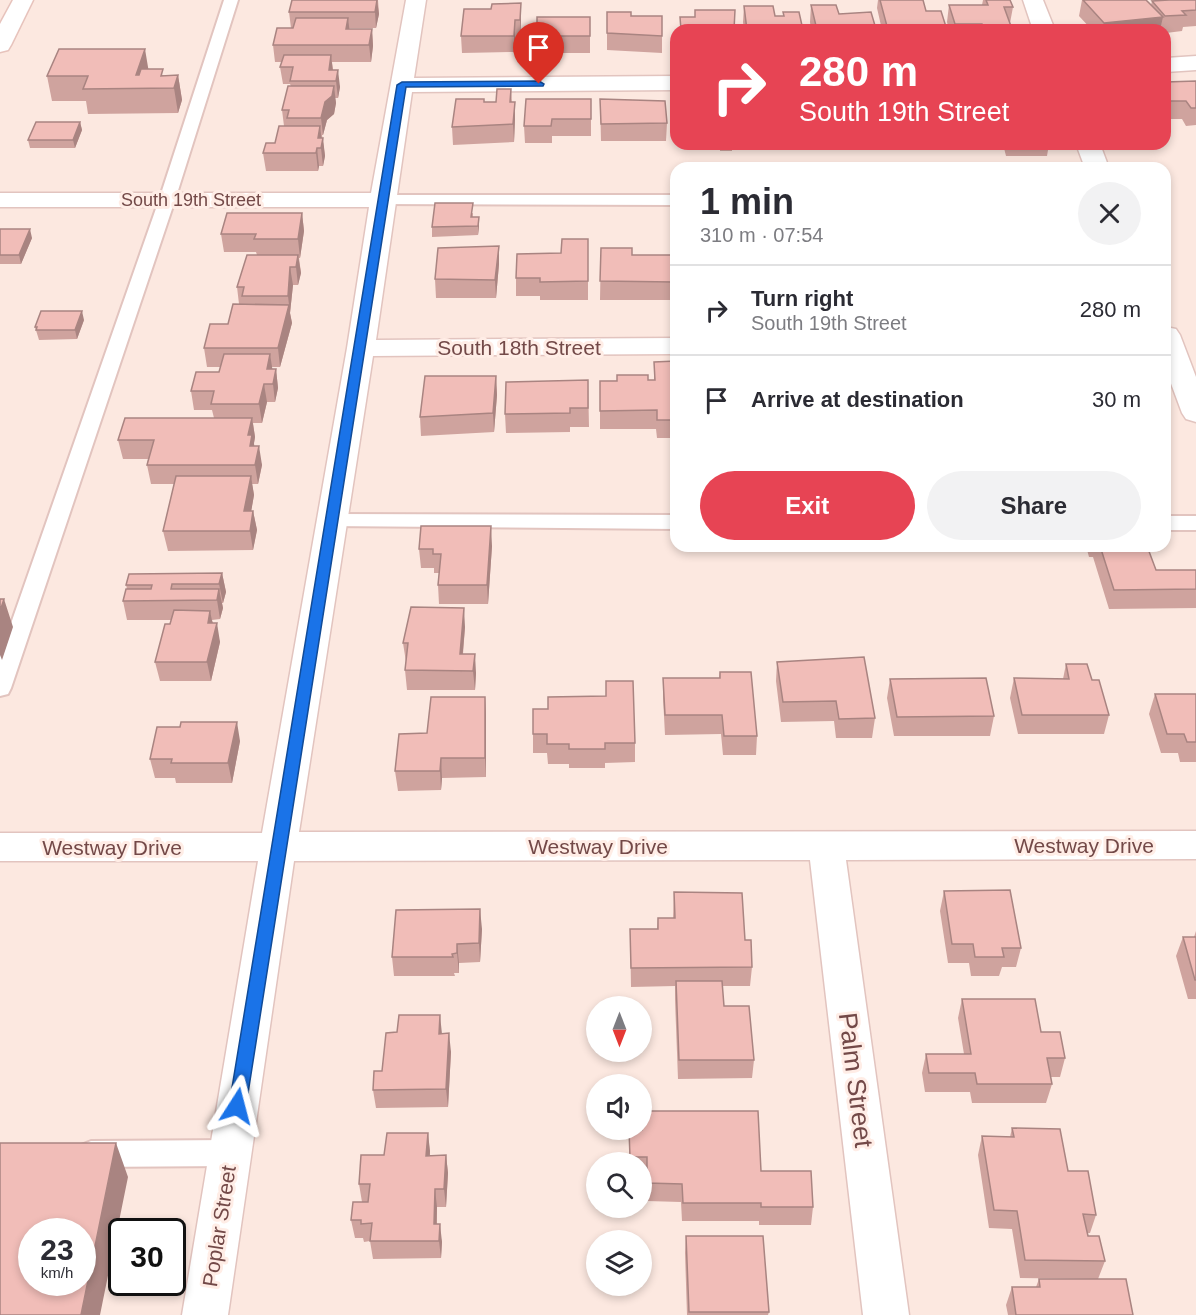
<!DOCTYPE html>
<html lang="en">
<head>
<meta charset="utf-8">
<style>
	body { margin:0; font-family:Helvetica,sans-serif; background:#f2f2f3; color:#2b2b33; height:100vh; display:flex; flex-direction:column; font-size:22px; white-space:nowrap }
	* { box-sizing:border-box; margin:0 }
	p { font-size:20px; color:#7c7c81 }
	.icon { flex:none; width:33px; height:33px; fill:none; stroke:currentColor; stroke-width:2; stroke-linecap:round; stroke-linejoin:round }
	.map { position:relative; flex:1; overflow:hidden }
	.panel { position:absolute; left:670px; top:162px; width:501px; height:390px; display:flex; flex-direction:column; background:#fff; border-radius:18px; box-shadow:0 3px 9px #0003 }
	.panel>* { flex:none }
	.guide { position:absolute; left:670px; top:24px; width:501px; height:126px; border-radius:18px; box-shadow:0 3px 9px #0003; background:#e74454; color:#fff; overflow:hidden }
	.needle { width:39px; rotate:180deg }
	.tools { position:absolute; left:586px; top:996px; display:grid; gap:12px }
	.tools a { display:grid; place-items:center; width:66px; height:66px; border-radius:50%; background:#fff; box-shadow:0 3px 9px #0003; font-size:30px }
	.speed { position:absolute; left:18px; top:1218px; display:flex; gap:12px; font-size:30px; font-weight:700; text-align:center }
	.speed>* { display:grid; place-content:center; width:78px; height:78px; border-radius:50%; background:#fff; box-shadow:0 3px 9px #0003; line-height:1 }
	.speed small { font-size:15px; font-weight:400 }
	.speed .limit { border:3px solid #111; border-radius:9px; background:#fff; color:#111 }
	.pin { position:absolute; display:grid; place-items:center; width:51px; height:51px; color:#fff; margin:-62px -26px; border-radius:50% 50% 50% 0; rotate:-45deg; box-shadow:0 0 6px #0007 }
	.pin .icon { rotate:45deg }
	.me { position:absolute; width:66px; margin:-33px; rotate:9deg; stroke-linejoin:round; filter:drop-shadow(0 0 4px #0008) }
	.turn { display:flex; align-items:center; gap:21px; height:126px; padding:0 30px; font-size:27px }
	.turn .icon { width:78px; height:78px; stroke-width:2.5 }
	.turn b { display:block; font-size:42px; line-height:51px }
	.round { display:grid; place-items:center; flex:none; width:63px; height:63px; border-radius:32px; background:#f2f2f3 }
	.summary { display:flex; align-items:center; justify-content:space-between; height:102px; padding:0 30px }
	h1 { font-size:36px; font-weight:700; line-height:45px }
	.action { display:flex; gap:12px; margin-top:auto; padding:12px 30px }
	.action a { flex:1; height:69px; border-radius:36px; background:#e74454; color:#fff; font-size:24px; font-weight:700; line-height:69px; text-align:center }
	.action a+a { background:#f2f2f3; color:#2b2b33 }
	ul { padding:0; list-style:none }
	li { display:flex; align-items:center; gap:18px; height:90px; padding:0 30px; border-top:2px solid #e1e1e2 }
	li div { flex:1 }
	li b { display:block; font-size:22px }
	li em { font-style:normal }
	.map>svg:first-child { display:block }
</style>
</head>
<body>
<div class="map">
<svg width="1196" height="1315" viewBox="0 0 1196 1315">
	<rect width="100%" height="100%" fill="#fce8e0"/>
	<g fill="none" stroke-linecap="round" stroke-linejoin="round">
		<defs>
			<path id="lane" d="M224 0H238L175 200 11 688 8 694 0 696V655L159 200Z
				M382 195H676V205L376 204 374 200 376 196Z
				M333 514 676 515V529L326 526 323 521 326 516Z
				M1166 516H1196V530H1166Z
				M230 1140 240 1144 244 1153 240 1162 230 1166 91 1167 81 1163 77 1154 81 1145 91 1141Z"/>
			<path id="street" d="M406 0H426L414 78 676 76V90L412 92 376 340 676 338V354L373 356 299 832 1196 831V859L846 860 909 1315H863L810 860 294 861 228 1315H182L258 861H0V833H262L347 348 369 207H0V193H371Z
				M1023 0H1043L1055 30H1033Z
				M1196 56V70L1166 72V58Z
				M1076 144H1100L1109 168H1085Z
				M1166 327 1176 329 1180 335 1196 377V422L1186 419 1182 413 1166 370Z"/>
			<path id="secondary" d="M13 0H33L11 45 8 50 0 52V24Z"/>
		</defs>
		<use href="#lane" stroke="#e2c4bf" stroke-width="4"/>
		<use href="#street" stroke="#e2c4bf" stroke-width="3"/>
		<use href="#secondary" stroke="#e7c3bc" stroke-width="3"/>
		<use href="#lane" fill="#fff" fill-rule="evenodd"/>
		<use href="#street" fill="#fff" fill-rule="evenodd"/>
		<use href="#secondary" fill="#fff" fill-rule="evenodd"/>
	</g>
	<path fill="#cfa39e" d="M292 0H378L379 14 376 28H349V29H372L373 46 371 62H332L333 70 340 87 338 98H335L336 103 334 114 327 120 323 135H322L325 156 323 166H319L318 171H266L263 153 275 143 284 126 282 110 291 86 290 84H283L280 67 282 62H275L273 45 291 28 289 12Z
		M878 0H923L926 11 947 30H882L877 8Z
		M983 0H1010L1013 7 1010 23 1012 30H949L947 22 949 5H982Z
		M1082 0 1151 5 1152 1 1161 0H1196V26L1183 27 1182 31 1166 33V30H1092L1079 16Z
		M811 5 839 14 876 29 875 30H811L810 22Z
		M744 6 775 16H783V12L803 30H744L743 22Z
		M464 9 521 20 520 37H515L514 52 462 53 461 36Z
		M607 12 631 16 662 36V53L607 50Z
		M590 17V53H550V50H537V33Z
		M149 69 165 76 178 75 182 100 178 113 88 114 86 101H52L47 76Z
		M1196 81V125L1186 126 1182 119H1166V82Z
		M511 89 512 102 515 119 514 142 453 145 452 127 484 102H496Z
		M591 99V136H552V143H525L524 126Z
		M600 99 667 123 666 141H601Z
		M676 100V134L675 117Z
		M80 122 82 130 75 148H30L28 140Z
		M720 144H732V151H720Z
		M831 144H896V145H831Z
		M933 144H962V145H933Z
		M1003 144H1049L1047 156H1006Z
		M302 213 304 231 300 258H299L301 273 298 285H293L290 313 292 323 280 367H272V369H276L278 388 275 402H267L262 423H253L255 437 254 443V446L262 465 258 484H252L254 495 251 511H253L257 530 253 550 168 551 163 531 174 484H151L147 465 148 459H123L118 440 214 418 212 410H194L191 391 219 372 221 367H207L204 348 228 324 239 304 237 287 257 255 256 252H224L221 234Z
		M473 213V217L479 226 478 235 432 237V227Z
		M0 229 32 238 21 264H0Z
		M588 239V300H540V296H516V278Z
		M499 246V264L496 298H436L435 279Z
		M601 248 632 255 674 282 673 300H600Z
		M84 320 77 339 39 340 35 327Z
		M676 361V438H657L656 429H600V381L654 380V362Z
		M496 376 497 395 494 432 421 436 420 417Z
		M588 380 589 427H570V432L506 433 505 414Z
		M492 546 488 604H439L438 585 439 573H434V568H421L419 549Z
		M1086 546H1147L1156 570H1196V608L1109 609 1093 557H1089Z
		M222 573 226 592 223 603H222L223 608 220 619 212 620 220 642 211 681H160L155 662 172 620H127L123 601 127 589 126 585Z
		M465 627 463 654 476 673 475 690H407L405 670 406 662 403 643Z
		M777 662 875 718 872 738H836L834 721 781 722 776 681Z
		M1066 664 1092 680 1109 715 1104 734H1018L1010 698 1014 678 1063 679Z
		M720 672 757 736 756 755H723L721 734 665 735 663 697V678H719Z
		M890 679 994 716 990 736H894L887 698Z
		M1155 694H1196V762H1180L1178 753H1161L1149 714Z
		M485 697 486 716V777L442 778 441 790 398 791 395 771 427 733Z
		M533 709 635 743V762L605 763V768H569V764H548L547 753H533Z
		M240 741 232 783H176L175 778H155L150 759Z
		M944 891 1021 948 1016 967H1002L999 976H971L969 963H948L940 911Z
		M674 892 745 940 752 967 750 986H722L724 1006 754 1060 752 1078 678 1079 675 1000V986L631 987 630 929H657L658 918H673Z
		M482 929 480 962 459 963V973H454L455 976H394L392 957Z
		M1196 931V999H1188L1176 956 1183 937H1194Z
		M962 999 1065 1058 1060 1077H1051L1052 1084 1046 1103H972L970 1092H925L922 1073 926 1054H964L958 1018Z
		M442 1034 451 1052 448 1107 376 1108 373 1090 382 1071Z
		M1012 1128 1068 1171 1096 1215 1090 1233H1087L1088 1236 1105 1261 1098 1279 1020 1278 1012 1229 989 1228 978 1155 982 1136 1010 1137Z
		M629 1130H642L761 1171 813 1207 811 1225H759V1221H682L681 1202 647 1201 646 1175H642V1162H629Z
		M428 1133 430 1156 446 1155 448 1173 446 1207H437V1224L442 1242 441 1258 373 1259 370 1241 364 1242 363 1238H355L351 1220 368 1202H362L359 1184 384 1155Z
		M686 1236 769 1312 768 1315H687L685 1253Z
		M1039 1279 1133 1315H1008L1006 1305 1012 1287H1036Z"/>
	<path fill="#a98481" d="M377 0 379 14 376 28 375 12Z
		M521 3V20L520 37V20Z
		M1163 17 1160 30H1102L1104 23Z
		M348 18 350 34 347 46 346 29Z
		M515 20V37L514 52V36Z
		M372 29 373 46 371 62 369 45Z
		M145 49 149 73 136 75Z
		M331 55 333 72 329 70Z
		M338 70 340 87 338 98 336 81Z
		M178 75 182 100 178 113 174 88Z
		M334 86 336 103 334 114 327 120 323 135 321 118 325 102Z
		M515 102V119L514 142 513 124Z
		M80 122 82 130 75 148 73 140Z
		M320 126 322 142 323 138 325 156 323 166 321 148 318 138Z
		M317 148 319 166 318 171 316 153Z
		M302 213 304 231 300 258 298 239Z
		M479 217V226L478 235V226Z
		M30 229 32 238 21 264 19 255Z
		M499 246V264L496 298 495 280Z
		M298 255 301 273 298 285 296 267Z
		M290 267 293 285 290 313 292 323 280 367 278 348 289 305 288 296Z
		M82 311 84 320 77 339 75 330Z
		M270 354 273 373 267 369Z
		M276 369 278 388 275 402 273 384Z
		M496 376 497 395 494 432 493 413Z
		M264 384 267 402 262 423 259 404Z
		M252 418 255 437 254 443 255 454 253 465 248 435Z
		M259 446 262 465 258 484 255 465Z
		M251 476 254 495 248 530 244 511Z
		M253 511 257 530 253 550 250 531Z
		M491 526 492 546 488 604 487 585Z
		M222 573 226 592 223 603 219 584Z
		M219 589 223 608 220 619 217 600Z
		M4 599 13 627 2 660 0 655V611Z
		M464 608 465 627 461 673 460 654Z
		M210 611 214 630 217 623 220 642 211 681 207 662 208 623Z
		M475 654 476 673 475 690 473 671Z
		M485 697 486 716V777L485 758Z
		M237 722 240 741 232 783 228 763Z
		M441 758 442 778 441 790 440 771Z
		M480 909 482 929 480 962 479 943Z
		M457 944 459 963V973L457 953Z
		M440 1015 442 1034H439Z
		M449 1033 451 1052 448 1107 446 1089Z
		M428 1133 430 1151 429 1174 426 1156Z
		M116 1143 128 1177 100 1315H81Z
		M446 1155 448 1173 446 1207 444 1189Z
		M435 1189 437 1207 436 1242 434 1224Z
		M440 1224 442 1242 441 1258 439 1241Z"/>
	<path fill="#f1bdb8" stroke="#a98481" stroke-width="1.5" fill-rule="evenodd" d="M292 0H377L375 12H289Z
		M880 0H923L926 11H941L947 30H888Z
		M986 0H1010L1013 7H1004L1012 29H984L982 24H955L949 5H988Z
		M1083 0H1146L1163 17 1104 23Z
		M1169 0H1196V10L1182 11 1186 15 1165 16 1152 1Z
		M521 3 520 20H515L514 36H461L464 9H491L492 4Z
		M811 5H836L839 14 871 12 876 29 817 30Z
		M744 6H773L775 16H784L783 12H799L803 30H747Z
		M695 10H735L734 30H681L680 17H695Z
		M607 12H631V16H662V36L607 33Z
		M537 17H590V36H550V33H537Z
		M296 18H348L346 29H372L369 45H273L277 28H293Z
		M59 49H145L136 75H139L141 69H163L161 76 178 75 174 88 83 89 88 76H47Z
		M284 55H331L329 70H338L336 81H290L293 67H280Z
		M1196 81V108H1191L1186 101H1166V82Z
		M288 86H334L332 96 325 102 321 118H287L289 110H282Z
		M497 89H511L510 102H515L513 124 452 127 456 99H484V102H496Z
		M526 99H591V119H552L551 126H524Z
		M600 99 665 101 667 123 601 124Z
		M36 122H80L73 140H28Z
		M279 126H320L318 138H323L321 148H317L316 153H263L266 143H275Z
		M435 203H473L471 217H479L478 226 432 227Z
		M227 213H302L298 239H254L256 234H221Z
		M0 229H30L19 255H0Z
		M562 239H588V281L540 282V278H516L517 254 561 253Z
		M499 246 495 280 435 279 438 248Z
		M601 248H632V255H673L674 282 600 281Z
		M247 255H298L296 267H290L288 296H242L244 287H237Z
		M233 304 289 305 278 348H204L210 324H228Z
		M41 311H82L75 330H36L37 327H35Z
		M224 354H270L267 369H276L273 384H264L259 404H211L214 391H191L196 372H219Z
		M676 361V420H657V410L600 411V381H617V375H648V380H655L654 362Z
		M425 376H496L493 413 420 417Z
		M588 380V408H570V413L505 414 506 382Z
		M125 418H252L248 435H252L250 446H259L255 465H147L154 440H118Z
		M176 476H251L244 511H253L250 531H163Z
		M421 526H491L487 585H438L441 554H433V549H419Z
		M1100 546H1147L1156 570H1196V589L1114 590Z
		M222 573 219 584H172L171 589H219L217 600 123 601 126 589H151L152 585H126L129 574Z
		M0 599H4L0 611Z
		M411 607 464 608 460 654H475L473 671 405 670 408 643H403Z
		M174 610 210 611 208 623H217L207 662H155L165 624H170Z
		M864 657 875 718 839 719 836 701 783 702 777 662Z
		M1066 664H1087L1092 680H1099L1109 715H1022L1014 678 1069 679Z
		M720 672H751L757 736H724L722 715H665L663 678H720Z
		M986 678 994 716 897 717 890 679Z
		M606 681H633L635 743H605V749H569V744H547V734H533V709H548V697L606 696Z
		M1155 694H1196V742H1187L1184 734H1167Z
		M431 697H485V758H441L440 771H395L399 734 427 733Z
		M181 722H237L228 763H171L172 759H150L157 727H180Z
		M1010 890 1021 948H1002L1004 957H975L973 944H952L944 891Z
		M674 892 742 893 745 940H751L752 967 631 968 630 929H658V918H675Z
		M480 909 479 943 457 944V953L452 954 453 957H392L396 910Z
		M1183 937H1196V980H1195Z
		M676 981H722L724 1006H749L754 1060H679Z
		M962 999H1035L1041 1032H1060L1065 1058H1047L1052 1084H977L975 1073H929L926 1054H971Z
		M399 1015H440L439 1034 449 1033 446 1089 373 1090 374 1071H382L386 1033 397 1032Z
		M642 1111H758L761 1171H811L813 1207H761V1203H683L682 1184 647 1183V1157H630L629 1130H642Z
		M1012 1128 1060 1129 1068 1171H1088L1096 1215 1083 1214 1088 1236H1099L1105 1261 1025 1260 1017 1211 994 1210 982 1136 1014 1137Z
		M387 1133H428L426 1156 446 1155 444 1189H435L434 1224H440L439 1241H370L372 1223 361 1224V1220H351L353 1202H368L370 1184H359L361 1155H384Z
		M0 1143H116L81 1315H0ZM32 1232H82V1282H32Z
		M686 1236H763L769 1312H689Z
		M1039 1279H1126L1133 1315H1016L1012 1287H1040Z"/>
	<path fill="#1a73e8" stroke="#114b97" stroke-width="1.5" d="M539 81 544 84 543 86 406 87 246 1106 243 1111 237 1113 231 1111 229 1106 397 85 402 82Z"/>
	<g text-anchor="middle" dominant-baseline="central" stroke-width="6" stroke-linejoin="round" paint-order="stroke">
		<g font-size="18" fill="#734948" stroke="#ffede6">
			<text x="191" y="200">South 19th Street</text>
		</g>
		<g font-size="21" fill="#734948" stroke="#ffede6">
			<text x="519" y="347">South 18th Street</text>
			<text x="1084" y="845">Westway Drive</text>
			<text x="598" y="846">Westway Drive</text>
			<text x="112" y="847">Westway Drive</text>
			<text transform="translate(219 1226) rotate(-81)">Poplar Street</text>
		</g>
		<g font-size="26" fill="#734948" stroke="#ffede6">
			<text transform="translate(856 1080) rotate(83)">Palm Street</text>
		</g>
	</g>
</svg>
<div class="tools">
<a><svg class="needle" viewBox="-14 -14 28 28"><path d="M0-13l5 13h-10z" fill="#e53935"/><path d="M0 13l5-13h-10z" fill="#7c7c81"/></svg></a>
<a><svg class="icon" aria-label="sound" viewBox="0 0 24 24"><path d="M4 9h4l5-4v14l-5-4H4zM17 9q2 3 0 6"/></svg></a>
<a><svg class="icon" aria-label="search" viewBox="0 0 24 24"><circle cx="10" cy="10" r="6"/><path d="M15 15l6 6"/></svg></a>
<a><svg class="icon" aria-label="layers" viewBox="0 0 24 24"><path d="M12 4l9 5-9 5-9-5zM3 14l9 5 9-5"/></svg></a>
</div>
<div class="speed"><div>23<small>km/h</small></div><div class="limit">30</div></div>
<div class="pin" style="left:539px;top:84px;background:#d93025"><svg class="icon" aria-label="arrive" viewBox="0 0 24 24"><path d="M6 21V4h12l-3 4 3 4H6"/></svg></div>
<svg class="me" style="left:237px;top:1106px" viewBox="-20 -20 40 40"><path d="M0-17L14 15 0 8-14 15z" fill="#1a73e8" stroke="#fff" stroke-width="4"/></svg>
<div class="guide">
<div class="turn"><svg class="icon" aria-label="right" viewBox="0 0 24 24"><path d="M7 20v-9h11M14 6l5 5-5 5"/></svg><div><b>280 m</b>South 19th Street</div></div>
</div>
<section class="panel">
<div class="summary"><div><h1>1 min</h1><p>310 m · 07:54</p></div><a class="round"><svg class="icon" aria-label="close" viewBox="0 0 24 24"><path d="M6 6l12 12M18 6L6 18"/></svg></a></div>
<ul>
<li><svg class="icon" aria-label="right" viewBox="0 0 24 24"><path d="M7 20v-9h11M14 6l5 5-5 5"/></svg><div><b>Turn right</b><p>South 19th Street</p></div><em>280 m</em></li>
<li><svg class="icon" aria-label="arrive" viewBox="0 0 24 24"><path d="M6 21V4h12l-3 4 3 4H6"/></svg><div><b>Arrive at destination</b></div><em>30 m</em></li>
</ul>
<div class="action"><a>Exit</a><a>Share</a></div>
</section>
</div>
</body>
</html>
